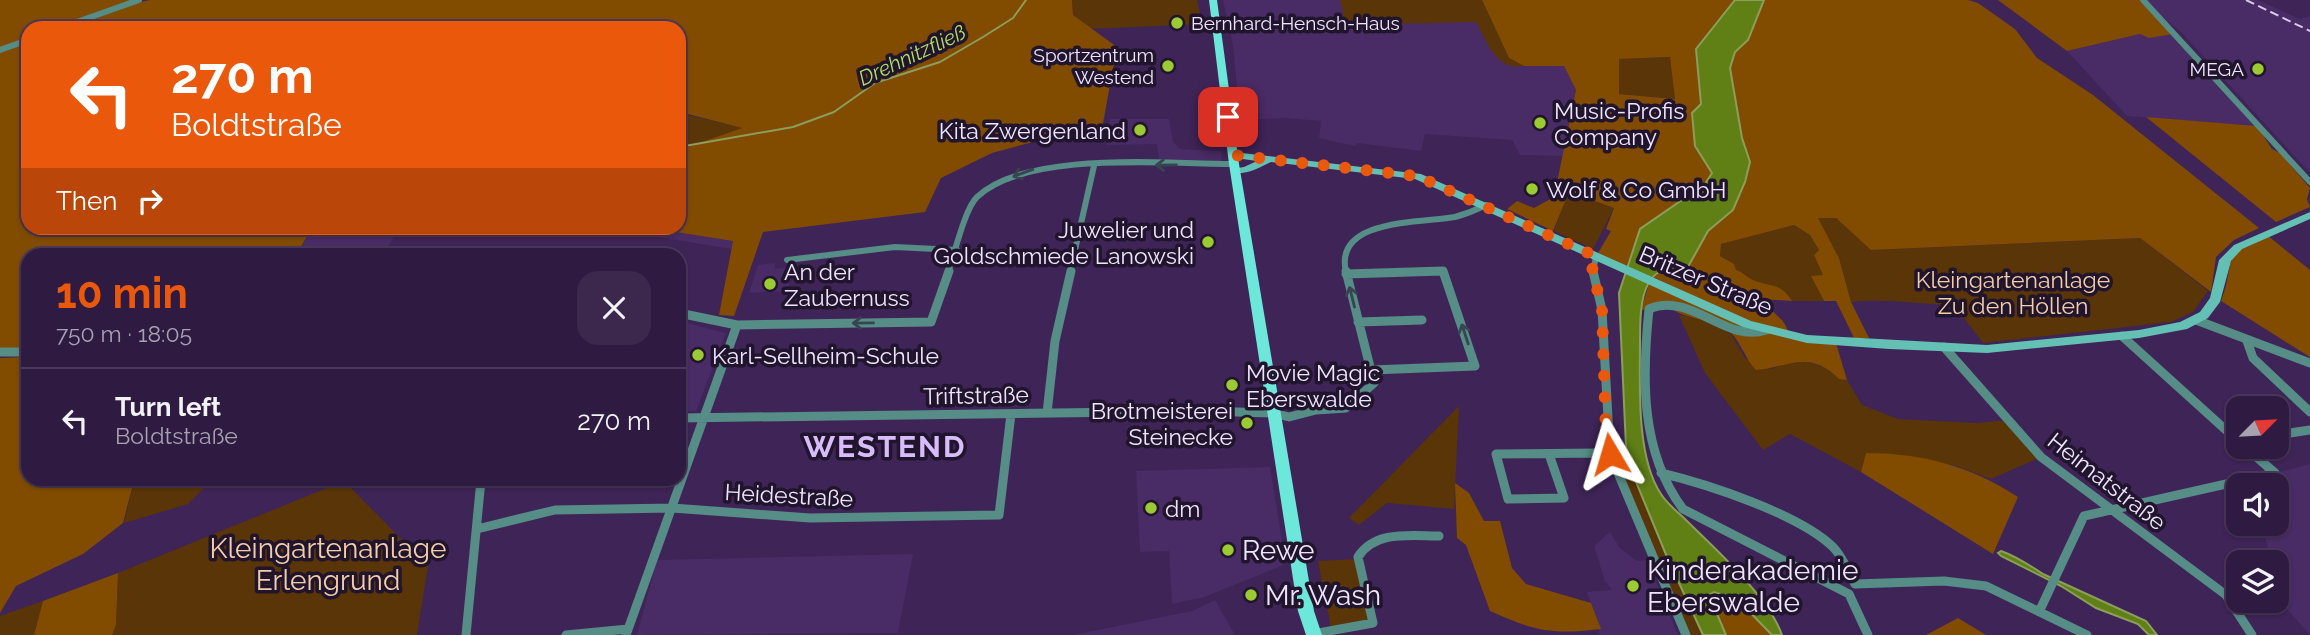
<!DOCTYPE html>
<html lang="en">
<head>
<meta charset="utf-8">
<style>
	body { margin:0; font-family:Raleway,sans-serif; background:#3b284c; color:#f1f3f6; height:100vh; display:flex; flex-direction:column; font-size:26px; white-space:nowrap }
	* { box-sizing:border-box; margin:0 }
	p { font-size:23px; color:#a7a1b1 }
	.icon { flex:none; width:38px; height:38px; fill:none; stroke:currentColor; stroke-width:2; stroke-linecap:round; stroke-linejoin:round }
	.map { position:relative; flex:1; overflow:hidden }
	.sheet { position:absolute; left:21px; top:248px; width:665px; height:238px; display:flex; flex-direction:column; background:#2f1b41; border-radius:21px; box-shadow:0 2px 5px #0004,0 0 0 2px #4a395a }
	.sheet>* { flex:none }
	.guide { position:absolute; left:21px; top:21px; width:665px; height:214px; border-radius:21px; box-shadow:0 2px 5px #0004,0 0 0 2px #4a395a; background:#ea580c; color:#fff; overflow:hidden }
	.needle { width:46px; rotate:66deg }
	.tools { position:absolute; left:2226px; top:396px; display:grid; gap:14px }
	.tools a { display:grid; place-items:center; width:63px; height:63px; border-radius:14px; background:#2f1b41; box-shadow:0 2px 5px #0004,0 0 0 2px #4a395a; font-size:35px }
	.pin { position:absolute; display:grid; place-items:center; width:60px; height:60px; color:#fff; margin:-30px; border-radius:14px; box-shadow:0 4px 10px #0006 }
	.me { position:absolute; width:77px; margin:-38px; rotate:353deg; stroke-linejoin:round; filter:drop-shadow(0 0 5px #0008) }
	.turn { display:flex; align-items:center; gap:24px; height:147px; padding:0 35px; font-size:32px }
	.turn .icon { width:91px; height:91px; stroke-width:2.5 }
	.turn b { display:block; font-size:49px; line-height:60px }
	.then { display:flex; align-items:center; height:66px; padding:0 35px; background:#0003; gap:14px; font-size:26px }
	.round { display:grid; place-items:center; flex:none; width:74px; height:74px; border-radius:21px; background:#3b284c }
	.head { display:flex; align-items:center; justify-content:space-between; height:119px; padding:0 35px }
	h1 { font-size:42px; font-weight:700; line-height:52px; color:#ea580c }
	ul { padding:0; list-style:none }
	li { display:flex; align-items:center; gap:21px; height:105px; padding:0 35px; border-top:2px solid #4a395a }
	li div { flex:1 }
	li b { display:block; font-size:26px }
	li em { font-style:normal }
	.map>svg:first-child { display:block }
</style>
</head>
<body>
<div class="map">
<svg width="2310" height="635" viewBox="0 0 2310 635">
	<rect width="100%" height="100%" fill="#3f2457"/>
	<path fill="#492b65" d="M1223 0H1482L1509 58 1524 66H1564L1576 90 1563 156 1520 155 1512 140 1425 134 1421 151 1357 143 1355 146 1319 138 1321 121 1284 118 1240 120 1233 45Z
		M2143 0H2258L2300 19 2310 16V173L2182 33Z
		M2140 34H2173L2257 126 2127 116 2067 51Z
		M1110 119H1169L1173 142 1180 149 1221 151 1222 161H1159L1157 144 1107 145Z
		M312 228H399L383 255 296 256Z
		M604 228H650L734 241 731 249Z
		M775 263V269L789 267V291L749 293 758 265Z
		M679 321 726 333 696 411H679Z
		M2310 464V635L2286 608 2277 578V562H2272L2261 523H2277V485H2253L2275 473Z
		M1270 467 1286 564 1204 597 1172 604 1169 551 1140 552 1136 471Z
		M1610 532 1620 548 1637 561 1647 560 1678 635H1600L1598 630 1600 628 1587 592 1612 590 1605 581 1594 546Z
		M913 554 898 633 637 635 657 560Z
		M1215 600 1235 635H1073L1192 611Z"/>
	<path fill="#593507" d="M1072 0H1197L1202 24 1089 29 1073 15Z
		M1340 0H1482L1509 58 1524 66C1496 71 1488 43 1476 22L1346 25Z
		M1670 57 1676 99 1618 94 1619 59Z
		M679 99 680 113 743 128 679 150Z
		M1568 192 1614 208 1593 249 1554 231Z
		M1818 218H1836L1872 250 2140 238 2208 291 2193 312 2171 322 1983 343 1954 305C1920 304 1885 298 1851 302L1839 258Z
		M1794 225 1810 235 1820 250 1814 255 1824 275 1812 277 1824 301H1792C1779 280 1763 288 1749 279 1738 272 1731 264 1720 256L1721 244Z
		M1679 315 1703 318 1731 334 1745 358 1772 369C1797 358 1819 359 1839 379L1847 380 1862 405 1898 419 1976 423 2007 420 2041 457 1991 479 1954 465 1866 453 1861 472 1790 434 1763 450 1705 373Z
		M1459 406 1454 509 1387 503 1359 525 1349 518Z
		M1634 477 1703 635H1686L1624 490 1626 479Z
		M138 480H212L188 504 124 523 132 488Z
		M344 481 428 566 417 635H112L116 625 118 573Z
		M1356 559 1368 622 1331 628 1318 561Z
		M43 601 34 635H0V616Z"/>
	<path fill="#814b00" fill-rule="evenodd" d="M0 0H137L56 28H28V38L0 49Z
		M150 0H1072L1073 15 1117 47 1101 134 1058 135 992 153 941 178 925 212 763 232 734 316 719 315 733 241 650 228H679V150L742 128 680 112 679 28H62L121 6Z
		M1482 0H1735C1708 36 1696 59 1701 104L1692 113 1695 145 1712 173 1706 184 1640 229 1627 266 1598 253 1611 231 1606 229 1614 208 1569 192 1553 231 1507 209 1517 201 1534 208 1554 197 1576 90 1564 66H1524L1509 58ZM1670 57 1675 99 1619 94V59Z
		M1764 0H1968L1978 3 2015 29 2037 58 2093 95 2259 228 2234 240 2216 257 2211 292 2140 238 1871 250 1836 218H1818L1839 258 1851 302 1869 338H1854L1836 301H1824L1811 276 1823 275 1814 255 1819 250 1810 235 1794 225 1721 244 1720 256 1734 264 1736 270C1743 272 1745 276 1751 279 1766 287 1780 281 1792 301L1762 299C1768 312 1783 315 1788 331L1745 320 1653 277 1659 272 1683 276 1708 231 1733 210 1745 182 1750 162 1742 138 1730 68 1735 52 1748 40Z
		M1998 0H2142L2173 34 2149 38 2140 34 2067 51Z
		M28 41V228H312L296 255 28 256V348L0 349V51Z
		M2146 117 2257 126 2272 149 2280 153 2310 188 2307 199 2310 207 2276 222Z
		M2267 235 2310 270V357L2221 301C2237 260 2217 258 2267 235Z
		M1649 284C1710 310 1768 340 1836 343L1847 380 1839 379C1809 349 1790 367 1756 370 1746 360 1741 343 1731 333 1714 317 1687 321 1671 308L1641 310Z
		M28 357V438L21 452 28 460V480H138L132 488 123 523 83 554 16 586 0 613V358Z
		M1866 453C1922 453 1971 466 2018 497L1993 554 1861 472Z
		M1455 483 1469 493 1484 521H1500L1512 568 1526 584 1591 603 1601 629C1550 635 1535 631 1490 611L1466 545 1457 538Z
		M118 573 116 625 112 635H34L43 601Z
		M1714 592 1737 599 1772 635H1726L1708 595Z
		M1958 618 1986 635H1926Z"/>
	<path fill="#608016" stroke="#8b9e5c" stroke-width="2" d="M1735 0H1764L1748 40 1735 52 1730 68 1742 138 1750 162 1745 182 1733 210 1708 231 1683 276 1659 272C1639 284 1640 321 1640 342 1640 385 1636 457 1661 494 1667 504 1678 512 1687 521 1716 550 1769 597 1782 635H1772L1737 599 1714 592 1709 595 1726 635H1703L1667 557 1634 477 1626 447 1619 293 1640 229 1705 184 1712 173 1695 146 1692 113 1701 104 1696 49Z
		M2001 551C2015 556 2031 566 2043 574L2146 621 2157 635H2149L2138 624 2096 608 2061 586 2001 556 1998 553Z"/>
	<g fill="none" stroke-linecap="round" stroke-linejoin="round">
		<path stroke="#8b9e5c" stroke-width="2" d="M679 147 793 127 834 112 875 83 940 62 983 37 1013 18 1026 0"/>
		<path stroke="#568d86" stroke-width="6" d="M2143 0 2310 182
			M60 28 139 0
			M0 50 28 40
			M787 260 895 247 957 250
			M948 272C954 256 965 208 977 197 1027 150 1168 164 1234 164
			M1070 272 1094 166
			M1346 272C1333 218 1423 223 1455 217 1466 214 1476 210 1486 205
			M1398 272H1443
			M1593 272 1596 256"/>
		<path stroke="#568d86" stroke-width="9" d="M1593 271 1602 310 1610 454 1686 635
			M1346 274 1443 271 1475 366 1371 370
			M679 313 737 325 931 322 949 271
			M2196 320 2310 363
			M1358 322 1422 320
			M1766 330C1726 344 1691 291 1649 309 1642 377 1640 452 1683 509L1849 594 1868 635
			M2122 336 2238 441
			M2247 341 2253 358 2310 412
			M1944 347 2041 457 2226 595 2252 635
			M0 352H28
			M1047 413 1055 341 1071 271
			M679 418 1203 411 1273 413 1289 417 1316 410 1346 408 1374 383 1346 271
			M2277 435 2310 430
			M1549 454 1564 498 1508 499 1496 454 1599 453 1610 454
			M1661 473C1707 484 1799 514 1833 547 1843 557 1848 572 1855 584L1944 581 1986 586 2087 635
			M477 529 555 510 672 508 810 518 999 515 1011 414
			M2039 612 2084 516 2275 473 2244 446
			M1313 634 1373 623 1358 557C1375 530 1411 536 1439 536
			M466 635 481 480
			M566 635 628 629
			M626 635 737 325"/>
		<path fill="#64c0b5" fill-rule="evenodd" d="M1233 152 1421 174 1751 321 1807 335 1987 345 2139 330 2180 322 2200 312 2210 298 2219 260 2234 245 2310 212V219L2242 249 2231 261 2220 302 2208 318 2187 329 2139 338 1987 353 1889 349 1807 343 1743 327 1415 179 1271 162C1258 168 1247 175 1232 173L1231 171 1232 169 1244 167 1257 161 1229 157 1228 155Z"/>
		<path fill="#6de7d9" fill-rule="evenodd" d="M1209 0H1217L1239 164 1314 611 1322 635H1306L1298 611 1229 164Z"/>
		<path stroke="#d7cae7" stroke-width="2" stroke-dasharray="9 4.5" stroke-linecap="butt" d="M2246 0 2310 31"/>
	</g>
	<defs><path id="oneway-shaft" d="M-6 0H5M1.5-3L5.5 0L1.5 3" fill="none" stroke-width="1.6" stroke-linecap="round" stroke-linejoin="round" transform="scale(1.75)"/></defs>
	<g stroke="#364550">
		<use href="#oneway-shaft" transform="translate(1166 165) rotate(179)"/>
		<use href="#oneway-shaft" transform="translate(1023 173) rotate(160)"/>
		<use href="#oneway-shaft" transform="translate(1352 297) rotate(-104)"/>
		<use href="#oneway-shaft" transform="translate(863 323) rotate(179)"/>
		<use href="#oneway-shaft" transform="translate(1465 334) rotate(-108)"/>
	</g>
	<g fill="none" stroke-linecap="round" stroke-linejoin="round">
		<path stroke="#ea580c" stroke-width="12" stroke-dasharray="0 21.6" d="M1228 117 1233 155 1417 176 1595 256 1592 267 1602 310 1606 435 1610 454"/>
	</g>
	<g fill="#9cca32" stroke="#20152c" stroke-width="2.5">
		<circle cx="1177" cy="23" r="7"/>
		<circle cx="1168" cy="66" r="7"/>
		<circle cx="2258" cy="69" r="7"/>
		<circle cx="1540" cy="123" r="7"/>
		<circle cx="1140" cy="130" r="7"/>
		<circle cx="1532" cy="189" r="7"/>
		<circle cx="1208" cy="242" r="7"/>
		<circle cx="770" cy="284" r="7"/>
		<circle cx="698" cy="355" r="7"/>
		<circle cx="1232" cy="385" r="7"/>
		<circle cx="1247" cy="423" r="7"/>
		<circle cx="1151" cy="508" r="7"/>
		<circle cx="1228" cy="550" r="7"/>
		<circle cx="1633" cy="586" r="7"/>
		<circle cx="1251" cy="595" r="7"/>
	</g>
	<g text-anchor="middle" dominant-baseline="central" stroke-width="7" stroke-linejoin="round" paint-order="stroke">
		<g font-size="19" fill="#efe4fe" stroke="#20152c" text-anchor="end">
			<text x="1191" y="23" text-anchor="start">Bernhard-Hensch-Haus</text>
			<text x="1154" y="55">Sportzentrum<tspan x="1154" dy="22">Westend</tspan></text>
			<text x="2244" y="69">MEGA</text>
		</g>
		<g font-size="21" font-style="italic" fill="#b1dc5e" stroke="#20152c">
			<text transform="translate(912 55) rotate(-25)">Drehnitzfließ</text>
		</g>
		<g font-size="23" fill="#efe4fe" stroke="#20152c" text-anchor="start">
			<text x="1554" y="110">Music-Profis<tspan x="1554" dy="26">Company</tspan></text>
			<text x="1126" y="130" text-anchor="end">Kita Zwergenland</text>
			<text x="1546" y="189">Wolf &amp; Co GmbH</text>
			<text x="1194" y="229" text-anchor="end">Juwelier und<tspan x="1194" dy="26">Goldschmiede Lanowski</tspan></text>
			<text x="784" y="271">An der<tspan x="784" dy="26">Zaubernuss</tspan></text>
			<text x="712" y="355">Karl-Sellheim-Schule</text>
			<text x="1246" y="372">Movie Magic<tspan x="1246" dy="26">Eberswalde</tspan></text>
			<text x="1233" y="410" text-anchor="end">Brotmeisterei<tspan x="1233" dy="26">Steinecke</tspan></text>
			<text x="1165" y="508">dm</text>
		</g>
		<g font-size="23" fill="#f3cda8" stroke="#20152c">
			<text x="2013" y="279">Kleingartenanlage<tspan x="2013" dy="26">Zu den Höllen</tspan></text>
		</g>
		<g font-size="23" fill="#efe4fe" stroke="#20152c">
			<text transform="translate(1706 280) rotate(23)">Britzer Straße</text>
			<text transform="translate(976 395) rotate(-1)">Triftstraße</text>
			<text transform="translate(2107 481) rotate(38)">Heimatstraße</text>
			<text transform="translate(789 495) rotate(3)">Heidestraße</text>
		</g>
		<g font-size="28" fill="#f3cda8" stroke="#20152c">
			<text x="328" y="548">Kleingartenanlage<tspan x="328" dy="32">Erlengrund</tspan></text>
		</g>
		<g font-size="28" fill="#efe4fe" stroke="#20152c" text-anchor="start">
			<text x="1242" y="550">Rewe</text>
			<text x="1647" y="570">Kinderakademie<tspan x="1647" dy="32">Eberswalde</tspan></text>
			<text x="1265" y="595">Mr. Wash</text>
		</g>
		<g font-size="30" font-weight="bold" letter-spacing="2" fill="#d8bbfa" stroke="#20152c">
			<text x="885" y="446">WESTEND</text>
		</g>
	</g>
</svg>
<div class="tools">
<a><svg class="needle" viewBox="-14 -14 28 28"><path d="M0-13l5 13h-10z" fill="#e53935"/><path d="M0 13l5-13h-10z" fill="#a7a1b1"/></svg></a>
<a><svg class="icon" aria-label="sound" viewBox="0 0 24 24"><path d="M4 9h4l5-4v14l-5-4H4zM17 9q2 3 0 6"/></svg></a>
<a><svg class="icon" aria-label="layers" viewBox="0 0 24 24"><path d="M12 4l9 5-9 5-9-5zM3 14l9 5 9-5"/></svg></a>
</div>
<div class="pin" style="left:1228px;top:117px;background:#d93025"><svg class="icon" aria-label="arrive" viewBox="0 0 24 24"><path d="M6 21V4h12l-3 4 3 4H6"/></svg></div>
<svg class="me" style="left:1610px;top:454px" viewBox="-20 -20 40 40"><path d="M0-17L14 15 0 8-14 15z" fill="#ea580c" stroke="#fff" stroke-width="4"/></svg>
<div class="guide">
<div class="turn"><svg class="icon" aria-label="left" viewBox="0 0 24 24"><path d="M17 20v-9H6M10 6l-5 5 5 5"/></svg><div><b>270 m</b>Boldtstraße</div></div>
<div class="then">Then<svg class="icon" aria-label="right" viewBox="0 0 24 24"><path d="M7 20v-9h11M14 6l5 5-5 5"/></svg></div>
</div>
<section class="sheet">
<div class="head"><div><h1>10 min</h1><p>750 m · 18:05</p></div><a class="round"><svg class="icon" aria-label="close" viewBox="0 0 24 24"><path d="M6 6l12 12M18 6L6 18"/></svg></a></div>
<ul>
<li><svg class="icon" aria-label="left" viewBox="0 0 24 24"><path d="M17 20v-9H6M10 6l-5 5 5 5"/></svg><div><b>Turn left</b><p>Boldtstraße</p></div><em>270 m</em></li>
</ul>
</section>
</div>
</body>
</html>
